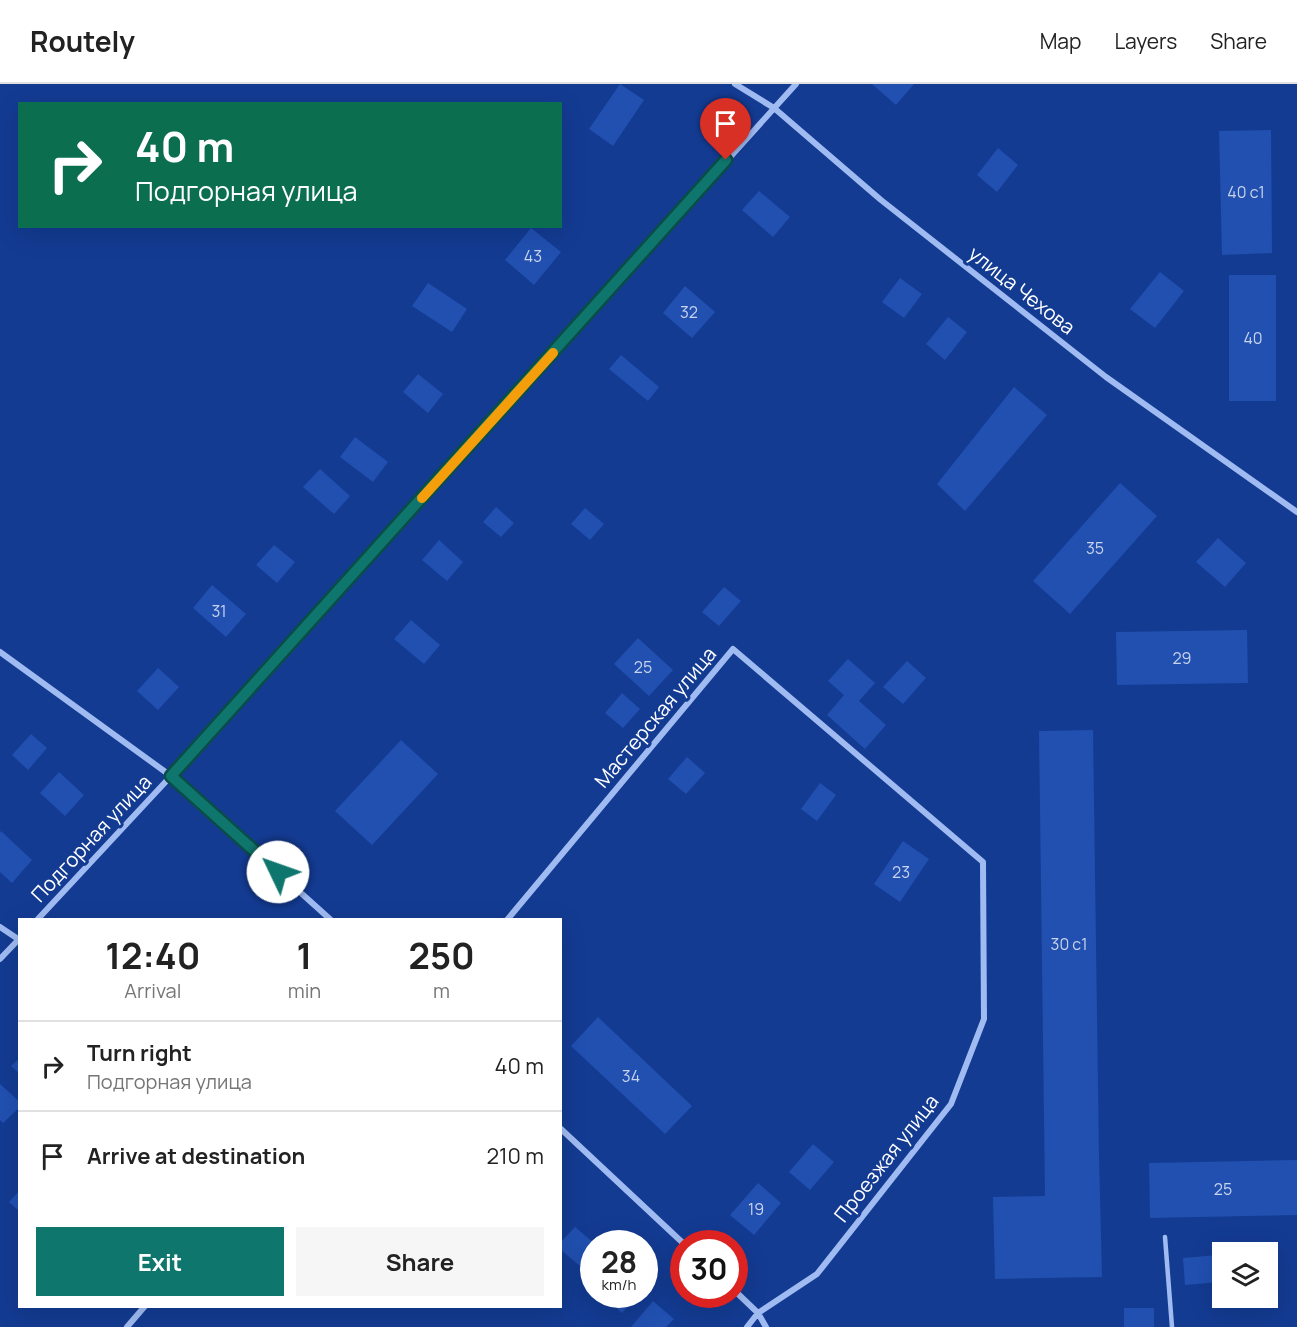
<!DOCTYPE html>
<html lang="en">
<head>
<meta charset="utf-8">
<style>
	body { margin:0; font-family:Manrope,sans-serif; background:#f6f6f6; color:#222; height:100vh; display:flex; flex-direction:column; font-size:22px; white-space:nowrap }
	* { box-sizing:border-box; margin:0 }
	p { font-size:20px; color:#767676 }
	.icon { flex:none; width:33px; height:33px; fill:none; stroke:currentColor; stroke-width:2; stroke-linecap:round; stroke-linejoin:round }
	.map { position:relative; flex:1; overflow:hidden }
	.sheet { position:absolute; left:18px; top:834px; width:544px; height:390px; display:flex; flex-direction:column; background:#fff; border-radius:0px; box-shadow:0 6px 24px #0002 }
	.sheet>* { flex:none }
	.top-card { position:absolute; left:18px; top:18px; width:544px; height:126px; border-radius:0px; box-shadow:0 6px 24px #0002; background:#0b6e4f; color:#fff; overflow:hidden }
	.tools { position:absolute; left:1212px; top:1158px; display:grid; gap:12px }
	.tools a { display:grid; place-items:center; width:66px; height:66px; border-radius:0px; background:#fff; box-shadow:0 6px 24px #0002; font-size:30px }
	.speed { position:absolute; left:580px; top:1146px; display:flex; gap:12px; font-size:30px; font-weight:700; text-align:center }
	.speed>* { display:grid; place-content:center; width:78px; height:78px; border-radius:50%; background:#fff; box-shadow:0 6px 24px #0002; line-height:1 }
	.speed small { font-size:15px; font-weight:400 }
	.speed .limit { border:9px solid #d22; background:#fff; color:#111 }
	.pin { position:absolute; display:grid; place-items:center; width:51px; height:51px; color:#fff; margin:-62px -26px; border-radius:50% 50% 50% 0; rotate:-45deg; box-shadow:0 0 6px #0007 }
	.pin .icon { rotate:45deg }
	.me { position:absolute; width:66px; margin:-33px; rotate:312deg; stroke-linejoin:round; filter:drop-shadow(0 0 4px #0008) }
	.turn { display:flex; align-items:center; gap:21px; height:126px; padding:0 18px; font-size:27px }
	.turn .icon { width:78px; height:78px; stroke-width:2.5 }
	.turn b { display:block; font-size:42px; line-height:51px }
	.eta { display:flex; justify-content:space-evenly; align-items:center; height:102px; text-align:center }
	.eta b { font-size:36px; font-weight:700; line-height:42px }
	.primary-button { display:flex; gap:12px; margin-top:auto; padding:12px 18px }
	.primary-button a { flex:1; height:69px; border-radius:0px; background:#0f766e; color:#fff; font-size:24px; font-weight:700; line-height:69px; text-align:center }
	.primary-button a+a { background:#f6f6f6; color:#222 }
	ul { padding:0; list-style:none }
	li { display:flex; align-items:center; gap:18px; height:90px; padding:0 18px; border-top:2px solid #e0e0e0 }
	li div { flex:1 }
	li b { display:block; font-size:22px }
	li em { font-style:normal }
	header { display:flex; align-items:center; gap:36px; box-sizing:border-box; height:84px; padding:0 30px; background:#fff; border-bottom:2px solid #e0e0e0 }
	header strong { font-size:28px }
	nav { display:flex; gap:33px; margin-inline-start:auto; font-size:21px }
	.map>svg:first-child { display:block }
</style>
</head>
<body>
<header>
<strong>Routely</strong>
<nav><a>Map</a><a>Layers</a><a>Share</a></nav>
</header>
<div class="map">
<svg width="1297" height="1243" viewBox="0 0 1297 1243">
	<rect width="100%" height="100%" fill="#133b92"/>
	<path fill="#2150b1" d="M620 0 644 16 613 62 589 45Z
		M872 0H914L896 21Z
		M1271 46 1272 169 1222 171 1219 47Z
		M998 64 1018 81 997 108 977 91Z
		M759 107 790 133 773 153 742 126Z
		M531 144 561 168 534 201 505 176Z
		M1160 188 1184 207 1155 244 1130 225Z
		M1229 191H1276V317H1229Z
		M900 194 922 210 904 234 882 218Z
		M428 199 467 225 452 248 412 222Z
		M685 202 715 228 692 254 663 229Z
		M948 233 967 248 945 276 926 260Z
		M621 271 659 303 648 317 609 285Z
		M418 290 443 310 428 329 403 308Z
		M1014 303 1047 331 965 427 937 400Z
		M355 353 388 378 373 398 340 373Z
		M320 385 350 412 334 430 303 403Z
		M1120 399 1157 432 1070 530 1033 497Z
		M496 423 514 439 501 453 483 438Z
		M585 424 604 440 590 456 571 440Z
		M1218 454 1246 479 1225 503 1196 478Z
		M439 456 463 478 447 497 422 476Z
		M274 461 295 478 277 499 256 481Z
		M212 501 246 530 226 553 193 524Z
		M724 503 741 517 719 542 702 528Z
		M411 536 440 561 424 580 394 555Z
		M1247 546 1248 599 1117 601 1116 548Z
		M638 554 673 586 649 612 614 580Z
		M848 575 875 599 859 617 886 641 865 665 827 631 844 611 828 597Z
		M907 577 926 594 903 620 883 603Z
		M158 584 179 603 158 626 137 607Z
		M622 609 640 625 623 644 605 629Z
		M1093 646 1099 1073 1102 1193 995 1195 993 1113 1045 1112 1039 647Z
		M31 650 47 664 28 686 12 671Z
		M401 656 438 690 372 761 335 727Z
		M687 673 705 689 686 710 668 695Z
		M59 688 84 711 65 732 40 709Z
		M820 699 836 711 817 737 801 725Z
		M1 747 32 776 12 799 0 788V749Z
		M903 757 929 775 900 818 874 800Z
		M598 933 692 1022 665 1050 571 962Z
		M20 974V990L11 982Z
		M0 1000 20 1018V1023L3 1039 0 1036Z
		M813 1060 834 1078 810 1106 789 1088Z
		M1297 1076V1131L1150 1134 1149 1079Z
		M758 1099 781 1119 754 1151 730 1131Z
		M20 1106V1128L9 1118Z
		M575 1143 594 1159V1167L580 1182 561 1166V1158Z
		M1218 1171 1220 1198 1185 1201 1183 1174Z
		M601 1210H638L622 1229Z
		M653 1217 674 1235 666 1243H631Z
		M1124 1224H1154V1243H1124Z"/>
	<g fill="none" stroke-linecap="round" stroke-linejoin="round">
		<path stroke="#a0bbf2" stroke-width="4.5" d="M1165 1153 1172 1243"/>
		<path stroke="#a0bbf2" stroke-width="6" d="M735 0 774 24 881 116 1106 293 1297 428
			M0 568 171 692 331 836
			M37 836 171 692 796 0
			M507 836 733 565 983 778 984 935 951 1020 817 1190 758 1229 747 1243
			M0 843 18 855
			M0 875 20 854
			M561 1045 684 1160
			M735 1207 758 1229 766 1243
			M127 1243 145 1222"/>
	</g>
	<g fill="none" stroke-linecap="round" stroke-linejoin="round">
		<defs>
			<path id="route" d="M278 788 171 692 726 76"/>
		</defs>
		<use href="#route" stroke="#0a4d48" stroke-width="15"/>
		<use href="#route" stroke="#0f766e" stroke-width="10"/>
		<path stroke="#f59e0b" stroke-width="10" d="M422 414 553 269"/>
	</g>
	<g text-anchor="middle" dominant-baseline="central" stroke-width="6" stroke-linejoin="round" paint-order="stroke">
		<g font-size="16" fill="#c8d3ec">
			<text x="1246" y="108">40 с1</text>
			<text x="533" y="172">43</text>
			<text x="689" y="228">32</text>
			<text x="1253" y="254">40</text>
			<text x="1095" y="464">35</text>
			<text x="219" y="527">31</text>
			<text x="1182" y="574">29</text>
			<text x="643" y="583">25</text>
			<text x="901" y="788">23</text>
			<text x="1069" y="860">30 с1</text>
			<text x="631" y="992">34</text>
			<text x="1223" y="1105">25</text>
			<text x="756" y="1125">19</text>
		</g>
		<g font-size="20" fill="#fff" stroke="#133b92">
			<text transform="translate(1022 206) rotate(38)">улица Чехова</text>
			<text transform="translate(655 633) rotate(-50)">Мастерская улица</text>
			<text transform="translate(91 754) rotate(-47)">Подгорная улица</text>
			<text transform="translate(886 1074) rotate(-52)">Проезжая улица</text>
		</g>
	</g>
</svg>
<div class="tools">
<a><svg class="icon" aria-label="layers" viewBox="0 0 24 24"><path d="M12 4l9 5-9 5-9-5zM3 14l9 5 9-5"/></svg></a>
</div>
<div class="speed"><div>28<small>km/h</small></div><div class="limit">30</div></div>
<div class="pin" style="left:726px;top:76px;background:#d93025"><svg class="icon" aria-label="arrive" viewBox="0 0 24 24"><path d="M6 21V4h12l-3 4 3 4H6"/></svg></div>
<svg class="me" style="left:278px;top:788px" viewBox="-20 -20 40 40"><circle r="19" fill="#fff"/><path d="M0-13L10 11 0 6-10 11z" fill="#0f766e"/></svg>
<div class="top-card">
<div class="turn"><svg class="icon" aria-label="right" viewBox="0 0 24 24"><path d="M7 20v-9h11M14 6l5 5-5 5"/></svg><div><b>40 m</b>Подгорная улица</div></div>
</div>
<section class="sheet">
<div class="eta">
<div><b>12:40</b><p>Arrival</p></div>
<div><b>1</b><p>min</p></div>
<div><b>250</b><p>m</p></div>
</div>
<ul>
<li><svg class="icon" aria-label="right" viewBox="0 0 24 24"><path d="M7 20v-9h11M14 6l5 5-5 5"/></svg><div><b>Turn right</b><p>Подгорная улица</p></div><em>40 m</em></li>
<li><svg class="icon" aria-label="arrive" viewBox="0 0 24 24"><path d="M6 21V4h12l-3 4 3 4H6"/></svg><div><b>Arrive at destination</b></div><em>210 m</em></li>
</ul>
<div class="primary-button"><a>Exit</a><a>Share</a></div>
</section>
</div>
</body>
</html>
